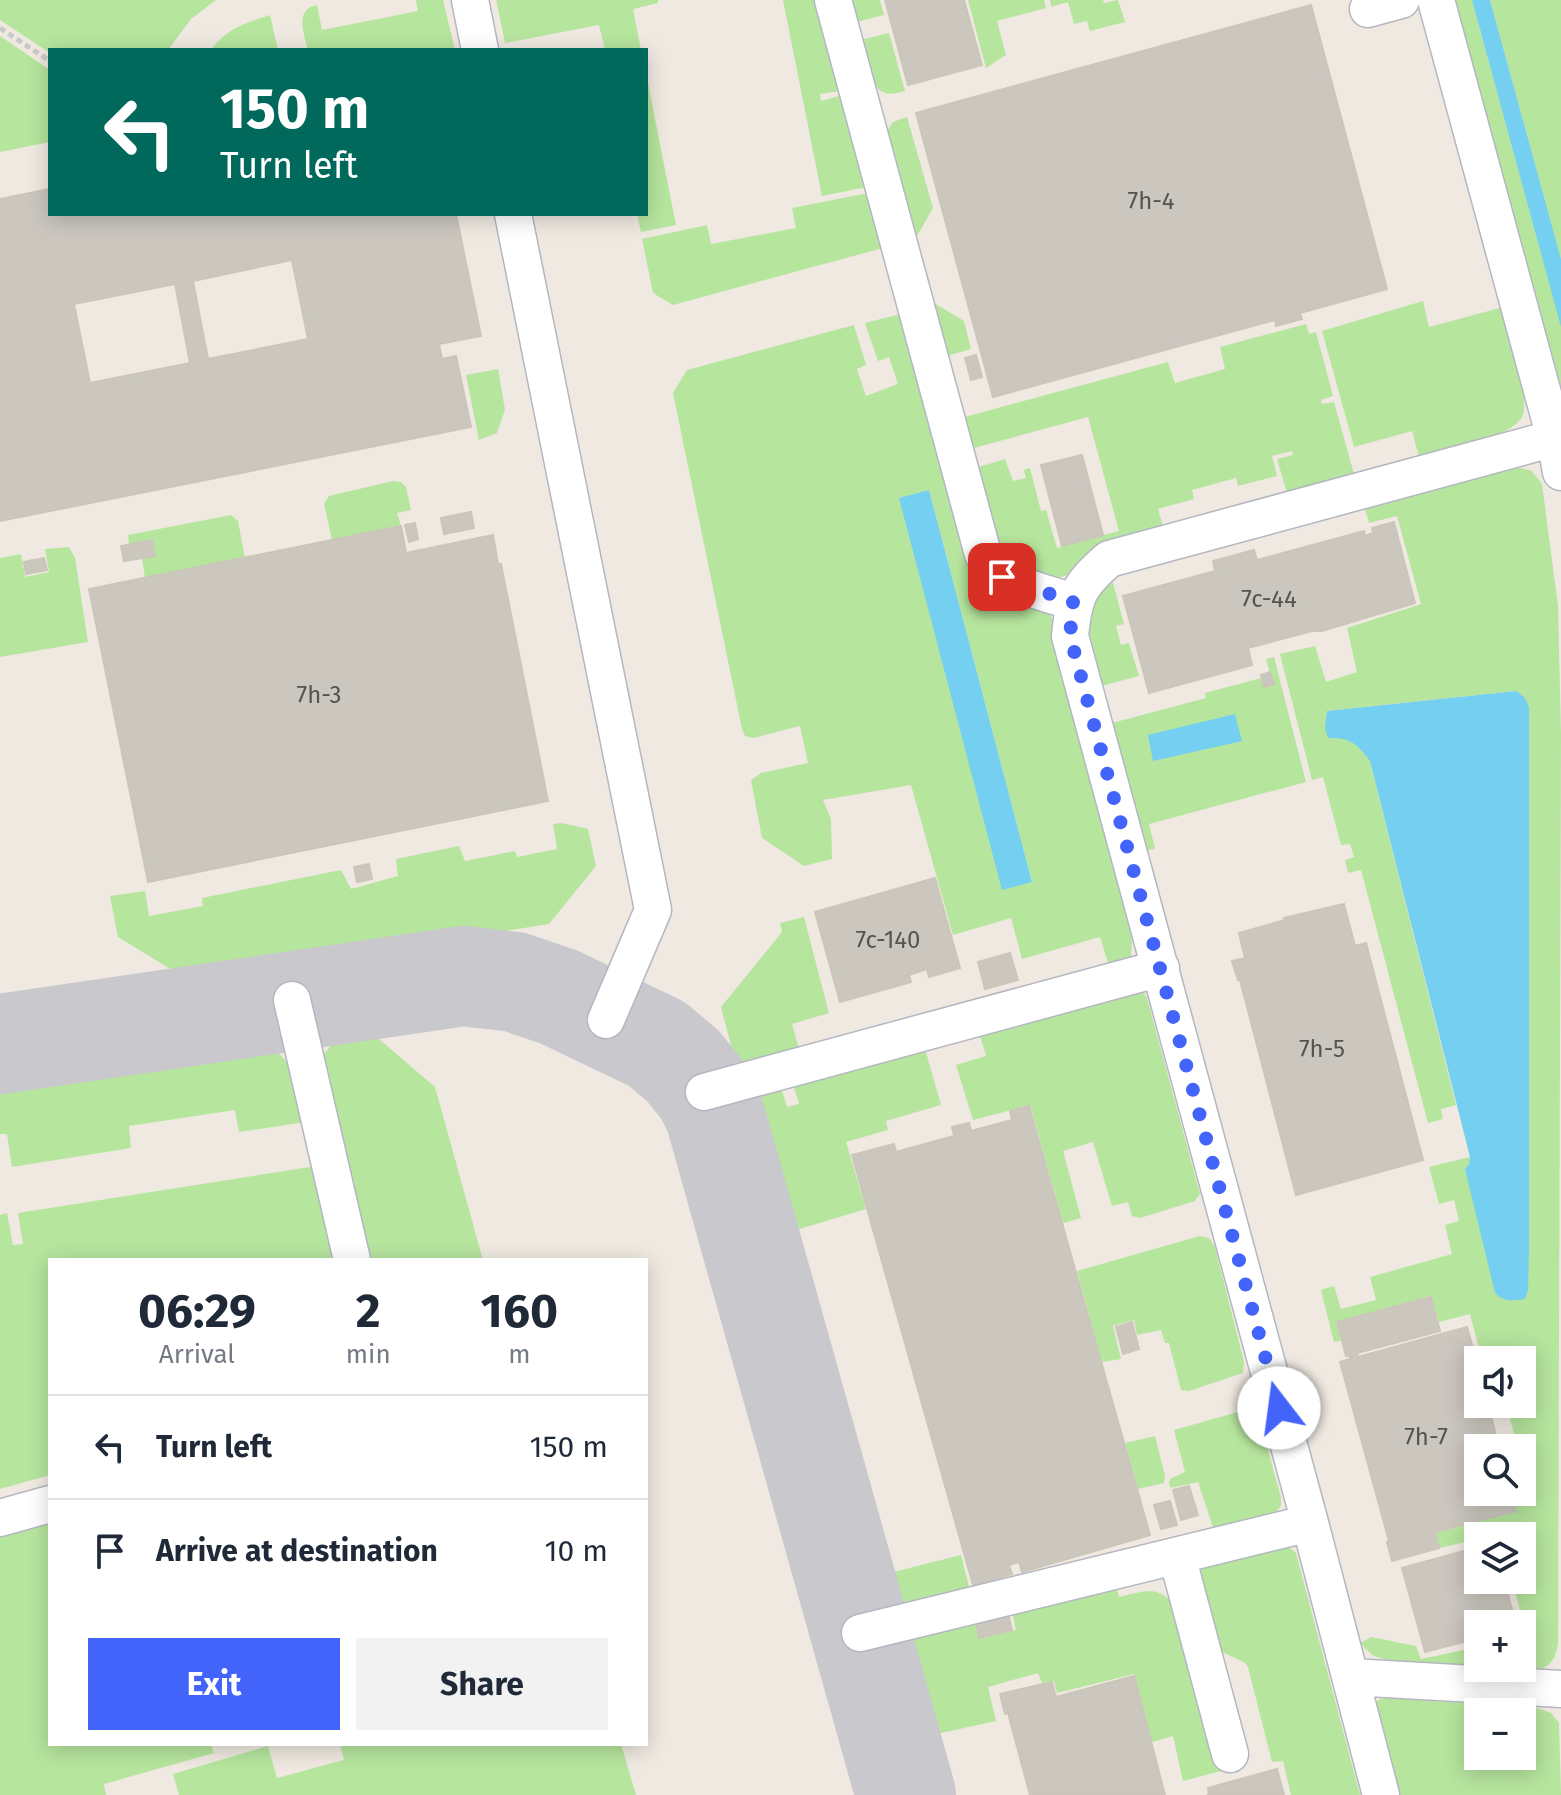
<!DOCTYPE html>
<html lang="en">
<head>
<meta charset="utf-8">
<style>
	body { margin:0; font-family:"Fira Sans",sans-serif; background:#f2f2f3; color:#1f2937; height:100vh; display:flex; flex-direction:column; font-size:30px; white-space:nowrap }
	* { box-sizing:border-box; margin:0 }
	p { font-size:26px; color:#747a83 }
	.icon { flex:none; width:44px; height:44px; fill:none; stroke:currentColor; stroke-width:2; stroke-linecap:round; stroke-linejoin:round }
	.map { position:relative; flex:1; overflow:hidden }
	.drawer { position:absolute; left:48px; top:1258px; width:600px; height:488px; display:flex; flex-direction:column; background:#fff; border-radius:0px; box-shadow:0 4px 20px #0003 }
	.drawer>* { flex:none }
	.hud { position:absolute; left:48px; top:48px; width:600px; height:168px; border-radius:0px; box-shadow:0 4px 20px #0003; background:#00695c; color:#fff; overflow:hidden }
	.controls { position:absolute; left:1464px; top:1346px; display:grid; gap:16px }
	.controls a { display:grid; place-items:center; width:72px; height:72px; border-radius:0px; background:#fff; box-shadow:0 4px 20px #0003; font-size:40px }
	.pin { position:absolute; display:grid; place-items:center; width:68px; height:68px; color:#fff; margin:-34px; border-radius:16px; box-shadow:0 4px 12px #0006 }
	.me { position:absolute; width:88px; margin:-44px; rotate:345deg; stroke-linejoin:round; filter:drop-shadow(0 0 6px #0008) }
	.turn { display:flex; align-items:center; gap:28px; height:168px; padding:0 40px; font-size:36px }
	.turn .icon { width:104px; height:104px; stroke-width:2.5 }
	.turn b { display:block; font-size:56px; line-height:68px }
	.eta { display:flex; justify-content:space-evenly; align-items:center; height:136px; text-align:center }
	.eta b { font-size:48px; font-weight:700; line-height:56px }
	.cta { display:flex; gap:16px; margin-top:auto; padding:16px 40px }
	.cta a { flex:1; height:92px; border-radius:0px; background:#4264fb; color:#fff; font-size:32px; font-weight:700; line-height:92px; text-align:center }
	.cta a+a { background:#f2f2f3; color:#1f2937 }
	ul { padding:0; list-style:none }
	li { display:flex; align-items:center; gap:24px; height:104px; padding:0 40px; border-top:2px solid #e0e1e3 }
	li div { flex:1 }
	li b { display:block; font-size:30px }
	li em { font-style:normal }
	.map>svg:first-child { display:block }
</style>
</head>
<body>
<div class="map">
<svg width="1561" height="1795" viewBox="0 0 1561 1795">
	<rect width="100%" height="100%" fill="#efe9e1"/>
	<path fill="#b6e59e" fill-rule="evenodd" d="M0 0H216L191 19 168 50H50V53L0 20Z
		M416 0H443L455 50H308C304 34 294 9 317 5L322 30 418 11Z
		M496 0H658V3L633 9 641 50H605L599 25 505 43Z
		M783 0H816L841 91 820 94 821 101 842 95 867 187 822 196Z
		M851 0H880L884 15 857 22Z
		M968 0H1044L1046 8 997 21 1006 55 986 68Z
		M1050 0H1103L1104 3 1118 0 1125 22 1090 31 1087 21 1074 24 1068 2 1051 7Z
		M1455 0H1472L1561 325V386Z
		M1490 0H1561V260Z
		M270 15 278 50H211C226 28 246 23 270 15Z
		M889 33 905 91C893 94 884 97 876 86L861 40Z
		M0 36 50 70V142L0 152Z
		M646 73 676 225 641 232 637 214H646Z
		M907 117 933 208 916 238 887 131 893 122Z
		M868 193 883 248 673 305 653 293 642 239 707 225 711 244 796 228 792 208Z
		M1423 301 1429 327 1500 308C1506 331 1532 398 1522 417 1511 438 1442 450 1419 457L1412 431 1354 447 1322 331Z
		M934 303 964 321 971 349 944 357 929 304Z
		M901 314 975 576C993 594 1044 599 1053 620 1056 627 1055 638 1055 646L1132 938 1131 957 1108 963 1100 937 1022 959 1011 918 953 935 911 785 823 800 831 819 832 859 804 866 762 838 751 780 761 773 808 763 800 726 753 738 745 736 742 729 673 393 687 370 854 325 866 365 857 369 866 396 898 384 889 357 878 361 865 323ZM929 490 1032 882H1031L900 498Z
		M1306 324 1309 334 1316 332 1333 396 1321 400 1322 404 1334 402 1354 474 1287 493 1277 459 1293 455 1292 451 1272 456 1277 476 1238 486 1236 478 1192 490 1194 499 1158 509 1163 526 1102 544 1088 553 1071 574 1054 579 1011 563 1000 550 976 470 979 467 1005 459 1013 481 1026 478 1024 470 1030 468 1041 511 1046 510 1057 548 1119 531 1088 417 974 448 961 418 1168 362 1175 383 1225 369 1220 347Z
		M498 369 505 410 497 433 479 440 466 375Z
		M1514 466 1532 471 1542 484 1558 606 1561 735 1558 1641C1556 1680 1522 1670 1495 1668H1522V1635L1526 1634 1512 1580H1522V1536H1500L1499 1533 1478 1536V1539L1440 1548 1435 1533 1517 1511 1512 1492H1522V1448H1518L1506 1404H1522V1360H1482L1470 1314 1439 1322 1431 1296 1336 1322 1341 1341 1334 1342 1321 1290 1334 1286 1341 1309 1376 1300 1370 1277 1452 1254 1445 1225 1459 1221 1454 1200 1439 1204 1429 1167 1470 1157 1469 1164 1495 1293 1516 691 1327 711 1341 737 1360 746 1370 761 1456 1105 1441 1109 1443 1119 1428 1123 1361 870 1348 873 1345 860 1354 857 1350 844 1341 845 1323 777 1312 780 1280 654 1315 646 1326 682 1357 672 1347 628 1421 604 1397 516 1369 523 1364 506Z
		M393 481 401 482 406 487 411 510 397 513 401 526 332 540 324 504 329 496Z
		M231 515 238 521 245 558 145 578 142 558 155 556 152 540 129 544 128 535Z
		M69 547 75 558 88 642 0 657V558L21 554 25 577 49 572 45 549Z
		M1113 583 1124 624 1116 626 1121 645 1129 643 1139 676 1102 686C1093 655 1075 603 1113 583Z
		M1274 657 1306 782 1149 824 1155 849 1147 850 1112 723 1206 698 1205 693 1261 678 1264 687 1273 684 1266 659Z
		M562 823 588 829 596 866 549 924 190 981 118 937 110 896 145 891 149 916 203 906 202 898 341 870 351 889 398 876 396 859 459 846 465 861 515 851 517 857 557 849 553 824Z
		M804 917 829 1013 792 1024 799 1049 737 1068 721 1007 782 932 780 923Z
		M1142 991 1147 998 1200 1194 1195 1201 1140 1218 1132 1216 1128 1202 1112 1206 1093 1142 1063 1151 1081 1218 1063 1223 1030 1105 973 1120 956 1065 986 1056 978 1029Z
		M347 1027H359L372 1033 435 1087 483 1260H365L321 1076 323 1055Z
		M244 1038C295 1048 295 1079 306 1122L239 1132 235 1110 129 1126 131 1148 12 1167 7 1134H0V1078Z
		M924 1045 941 1105 886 1121 888 1130 846 1142 866 1209 786 1233 746 1098 781 1087 787 1107 799 1104 793 1084Z
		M316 1166 337 1260H50V1475L0 1489V1215L7 1213 13 1245 23 1244 18 1213Z
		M1200 1236 1209 1238 1215 1247 1244 1362 1243 1373 1189 1391 1181 1390 1169 1343H1165L1161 1330 1137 1335 1134 1320 1113 1326 1121 1359 1102 1362 1077 1271Z
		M1245 1410 1256 1412 1259 1417 1281 1498V1506L1271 1517 1214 1530 1198 1482 1171 1488 1169 1484 1170 1479 1185 1472 1174 1430Z
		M1155 1436 1165 1476 1164 1483 1138 1489 1125 1443Z
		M50 1520V1744H211L214 1753 104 1784 106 1795H0V1533Z
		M1287 1546 1296 1553 1360 1795H1291L1283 1761 1272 1762 1248 1667 1244 1662 1211 1647 1197 1575 1204 1565Z
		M961 1555 970 1591 892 1611 882 1575Z
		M1116 1586 1119 1597C1148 1590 1163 1584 1179 1614L1221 1771 1183 1781 1173 1736 1152 1742 1134 1674 1057 1693 1054 1681 1042 1683 1038 1673 988 1687 996 1721 927 1736 899 1638 974 1619 979 1639 1016 1630 1012 1612Z
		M1371 1637 1416 1646 1421 1659 1478 1647V1667L1386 1660 1372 1655 1360 1643Z
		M1387 1698 1537 1708 1551 1713 1559 1723 1561 1795H1397L1374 1704 1380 1699ZM1478 1712H1522V1756H1478Z
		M340 1744H621L636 1795H179L173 1774 268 1746 277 1778 344 1760Z"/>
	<path fill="#75cff0" d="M1472 0H1490L1561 259V327Z
		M929 490 1032 882 1002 890 899 498Z
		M1516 691 1525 698 1529 707V1249L1528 1291 1525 1299C1512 1301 1504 1302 1495 1293L1465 1169 1469 1164 1470 1157 1370 761C1358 744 1349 737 1328 738L1325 728 1327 711Z
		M1235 714 1242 741 1153 761 1148 735Z"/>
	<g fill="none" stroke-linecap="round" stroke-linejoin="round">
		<path stroke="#c9c8cc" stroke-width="100" d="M0 1044 464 976 515 982 559 997 657 1044 683 1066 704 1092 715 1115 906 1795"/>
	</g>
	<path fill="#cbc7bf" stroke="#cbc5ba" stroke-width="2" fill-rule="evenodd" d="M885 0H964L982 65 908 85Z
		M1311 5 1387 289 1300 313 1302 319 1276 326 1275 320 993 397 916 113Z
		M50 189V214H456L481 336 439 344 442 359 456 356 471 427 0 521V199ZM292 260 308 339 208 359 193 281ZM175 284 190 363 90 383 74 304Z
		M976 355 982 377 971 380 965 358Z
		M1082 455 1103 535 1062 546 1041 465Z
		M471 512 474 528 444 534 441 518Z
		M1394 522 1415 603 1322 631H1312L1248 648 1252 665 1149 693 1123 596 1215 571 1213 561 1254 550 1257 560 1364 531 1365 536 1373 533 1372 528Z
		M415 523 418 539 409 542 405 525Z
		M401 526 406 553 493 535 498 564H501L548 801 148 882 89 589Z
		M152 540 155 556 124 561 121 546Z
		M44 558 47 570 37 572 35 560Z
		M33 560 36 572 26 574 24 562Z
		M1270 672 1274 684 1264 687 1261 675Z
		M369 864 372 879 357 882 354 867Z
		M935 878 960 968 929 977 927 969 909 975 911 982 840 1002 815 912Z
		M1344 904 1355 946 1366 943 1423 1160 1296 1195 1240 980H1238L1232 961 1245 958 1239 933 1285 920 1284 918Z
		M1010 953 1018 980 985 989 978 962Z
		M1029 1106 1150 1535 1022 1572 1019 1562 1009 1565 1012 1574 973 1585 852 1155 894 1144 896 1152 903 1150 954 1136 952 1127 969 1123 971 1131 1012 1120 1010 1111Z
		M1431 1297 1440 1331 1357 1353 1358 1357 1467 1327 1478 1366V1404H1488L1499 1448H1478V1492H1511L1516 1511 1435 1532 1439 1548 1392 1561 1387 1542 1389 1541 1340 1362 1350 1359 1349 1355 1346 1356 1337 1322Z
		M1132 1322 1139 1349 1123 1354 1116 1327Z
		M1189 1486 1198 1515 1181 1520 1173 1490Z
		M1170 1501 1177 1525 1161 1529 1154 1505Z
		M1478 1547V1580H1504L1516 1624H1478V1638L1425 1652 1402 1568Z
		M1008 1614 1012 1630 979 1638 976 1622Z
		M1134 1676 1165 1795H1030L1008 1713 1005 1714 1000 1694 1052 1682 1056 1697Z
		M1277 1769 1284 1795H1207L1209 1794 1208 1788Z"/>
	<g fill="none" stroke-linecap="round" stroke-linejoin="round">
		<defs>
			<path id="minor" d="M470 0 480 50
				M833 0 983 554C1001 585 1041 591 1073 602
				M1436 0 1555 438 1561 472
				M1368 9 1401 0
				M513 214 653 910 606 1020
				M292 1000 352 1260
				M704 1092 1161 968
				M0 1518 50 1504
				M1177 1556 1230 1754
				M860 1633 1310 1523
				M1351 1677 1561 1689
				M1381 1795 1310 1523 1070 636C1074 596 1078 586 1109 559L1555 438"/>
		</defs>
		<use href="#minor" stroke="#b4b7c1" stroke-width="39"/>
		<path stroke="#c9c9c9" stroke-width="5" stroke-dasharray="6 4" stroke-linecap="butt" d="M0 28 50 61"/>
		<use href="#minor" stroke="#fff" stroke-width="36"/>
	</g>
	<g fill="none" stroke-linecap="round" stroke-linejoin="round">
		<path stroke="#4264fb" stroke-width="14" stroke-dasharray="0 25.2" d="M1002 577 1073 602 1070 636 1279 1408"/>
	</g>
	<g text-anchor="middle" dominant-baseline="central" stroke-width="7" stroke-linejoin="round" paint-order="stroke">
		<g font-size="24" fill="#555452">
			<text x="1151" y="201">7h-4</text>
			<text x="1269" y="599">7c-44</text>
			<text x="319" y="695">7h-3</text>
			<text x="888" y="940">7c-140</text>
			<text x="1322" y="1049">7h-5</text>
			<text x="1426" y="1437">7h-7</text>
		</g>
	</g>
</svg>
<div class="controls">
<a><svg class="icon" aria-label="sound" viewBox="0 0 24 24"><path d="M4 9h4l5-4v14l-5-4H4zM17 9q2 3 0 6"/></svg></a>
<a><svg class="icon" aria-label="search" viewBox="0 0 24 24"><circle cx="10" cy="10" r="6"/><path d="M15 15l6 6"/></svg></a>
<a><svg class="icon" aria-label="layers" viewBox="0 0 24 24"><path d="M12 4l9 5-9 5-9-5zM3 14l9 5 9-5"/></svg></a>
<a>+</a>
<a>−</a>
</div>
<div class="pin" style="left:1002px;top:577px;background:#d93025"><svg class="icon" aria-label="arrive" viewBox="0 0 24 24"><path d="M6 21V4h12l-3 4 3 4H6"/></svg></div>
<svg class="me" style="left:1279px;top:1408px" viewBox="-20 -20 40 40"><circle r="19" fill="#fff"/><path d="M0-13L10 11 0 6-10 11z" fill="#4264fb"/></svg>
<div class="hud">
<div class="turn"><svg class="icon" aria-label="left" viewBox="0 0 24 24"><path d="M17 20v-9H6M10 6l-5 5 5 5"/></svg><div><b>150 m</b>Turn left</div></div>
</div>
<section class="drawer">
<div class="eta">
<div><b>06:29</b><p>Arrival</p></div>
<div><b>2</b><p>min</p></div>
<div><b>160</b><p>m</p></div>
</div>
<ul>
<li><svg class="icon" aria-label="left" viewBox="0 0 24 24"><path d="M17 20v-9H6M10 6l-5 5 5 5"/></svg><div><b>Turn left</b></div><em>150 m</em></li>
<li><svg class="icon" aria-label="arrive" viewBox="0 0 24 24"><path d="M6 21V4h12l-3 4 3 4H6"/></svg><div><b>Arrive at destination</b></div><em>10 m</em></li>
</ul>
<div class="cta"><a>Exit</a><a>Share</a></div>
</section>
</div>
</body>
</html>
